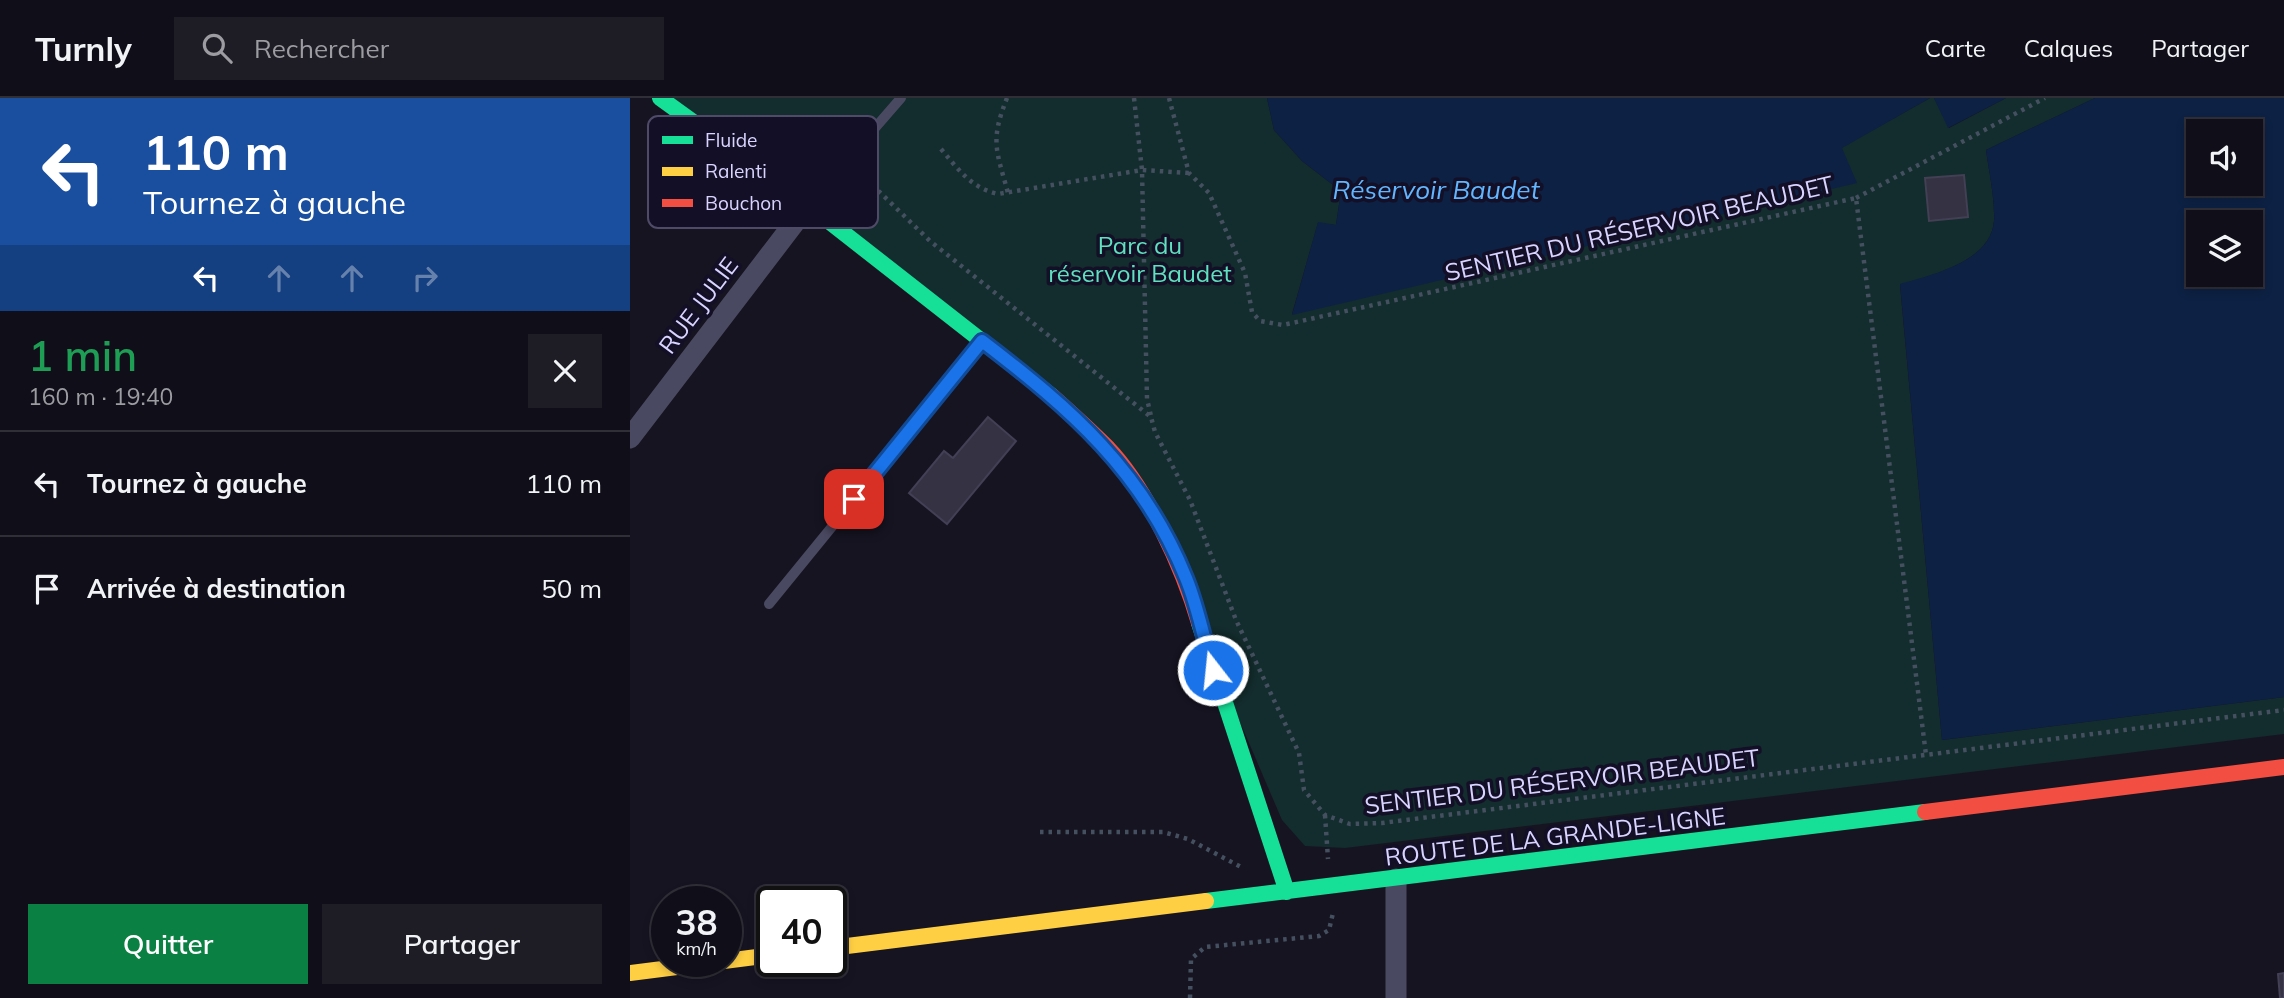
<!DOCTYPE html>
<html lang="fr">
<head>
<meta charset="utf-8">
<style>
	body { margin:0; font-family:Mulish,sans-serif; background:#1e1d26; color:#f1f3f6; height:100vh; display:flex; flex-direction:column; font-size:26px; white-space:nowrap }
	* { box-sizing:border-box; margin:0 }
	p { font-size:23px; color:#9c9ca2 }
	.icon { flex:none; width:38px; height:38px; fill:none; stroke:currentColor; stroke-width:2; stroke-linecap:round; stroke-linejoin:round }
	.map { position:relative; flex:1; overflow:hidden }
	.side { display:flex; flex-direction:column; background:#100f19; width:630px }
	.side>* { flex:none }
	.guide { background:#1a4fa0; color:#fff; overflow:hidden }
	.fabs { position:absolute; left:1556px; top:21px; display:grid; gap:14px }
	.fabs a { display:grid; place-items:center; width:77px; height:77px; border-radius:0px; background:#100f19; box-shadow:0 4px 10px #0003,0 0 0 2px #302f38; font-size:35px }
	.speed { position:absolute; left:21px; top:788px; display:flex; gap:14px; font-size:35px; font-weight:700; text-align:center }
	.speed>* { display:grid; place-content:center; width:91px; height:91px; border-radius:50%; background:#100f19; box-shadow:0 4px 10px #0003,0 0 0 2px #302f38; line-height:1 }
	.speed small { font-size:18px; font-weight:400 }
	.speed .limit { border:4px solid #111; border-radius:10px; background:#fff; color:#111 }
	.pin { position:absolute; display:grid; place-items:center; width:60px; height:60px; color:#fff; margin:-30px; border-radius:14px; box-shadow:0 4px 10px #0006 }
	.me { position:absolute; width:77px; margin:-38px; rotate:344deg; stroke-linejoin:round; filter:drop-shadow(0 0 5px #0008) }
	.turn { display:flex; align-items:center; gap:24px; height:147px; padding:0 28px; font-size:32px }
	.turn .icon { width:91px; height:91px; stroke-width:2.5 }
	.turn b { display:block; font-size:49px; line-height:60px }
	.lanes { display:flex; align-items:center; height:66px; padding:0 28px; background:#0003; justify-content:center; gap:35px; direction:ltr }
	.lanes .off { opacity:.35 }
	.round { display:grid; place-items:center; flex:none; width:74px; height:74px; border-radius:0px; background:#1e1d26 }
	.headline { display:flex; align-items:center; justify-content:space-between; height:119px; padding:0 28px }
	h1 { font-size:42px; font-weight:600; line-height:52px; color:#1e9e55 }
	.action { display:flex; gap:14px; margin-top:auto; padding:14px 28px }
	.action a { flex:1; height:80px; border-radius:0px; background:#0b8043; color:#fff; font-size:28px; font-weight:600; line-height:80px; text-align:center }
	.action a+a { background:#1e1d26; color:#f1f3f6 }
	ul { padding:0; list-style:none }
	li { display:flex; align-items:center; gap:21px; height:105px; padding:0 28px; border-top:2px solid #302f38 }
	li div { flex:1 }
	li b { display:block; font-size:26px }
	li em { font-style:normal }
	header { display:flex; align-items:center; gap:42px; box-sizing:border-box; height:98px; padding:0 35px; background:#100f19; border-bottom:2px solid #302f38 }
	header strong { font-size:33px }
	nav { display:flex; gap:38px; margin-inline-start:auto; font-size:24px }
	.search { width:490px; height:63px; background:#1e1d26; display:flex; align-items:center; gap:18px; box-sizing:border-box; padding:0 24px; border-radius:0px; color:#9c9ca2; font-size:26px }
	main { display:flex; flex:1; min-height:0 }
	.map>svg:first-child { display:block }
</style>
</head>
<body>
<header>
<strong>Turnly</strong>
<div class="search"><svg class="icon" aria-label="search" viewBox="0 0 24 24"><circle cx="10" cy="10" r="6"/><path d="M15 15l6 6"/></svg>Rechercher</div>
<nav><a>Carte</a><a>Calques</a><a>Partager</a></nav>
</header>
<main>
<section class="side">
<div class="guide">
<div class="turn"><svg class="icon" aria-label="left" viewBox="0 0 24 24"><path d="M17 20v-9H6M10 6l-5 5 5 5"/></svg><div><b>110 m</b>Tournez à gauche</div></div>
<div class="lanes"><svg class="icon" aria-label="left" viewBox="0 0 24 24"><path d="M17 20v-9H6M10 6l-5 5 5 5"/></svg><svg class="icon off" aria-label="ahead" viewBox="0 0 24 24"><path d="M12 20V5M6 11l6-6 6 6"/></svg><svg class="icon off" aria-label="ahead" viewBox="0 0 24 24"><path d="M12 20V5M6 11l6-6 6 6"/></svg><svg class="icon off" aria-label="right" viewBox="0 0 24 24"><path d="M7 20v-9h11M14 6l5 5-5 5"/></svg></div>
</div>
<div class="headline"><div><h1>1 min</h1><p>160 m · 19:40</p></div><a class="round"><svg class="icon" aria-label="close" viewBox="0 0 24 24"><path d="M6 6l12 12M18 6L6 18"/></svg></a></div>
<ul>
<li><svg class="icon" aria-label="left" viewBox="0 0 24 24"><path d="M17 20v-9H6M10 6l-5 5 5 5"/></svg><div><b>Tournez à gauche</b></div><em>110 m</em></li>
<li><svg class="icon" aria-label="arrive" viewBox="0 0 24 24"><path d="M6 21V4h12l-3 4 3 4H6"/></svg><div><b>Arrivée à destination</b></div><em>50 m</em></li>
</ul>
<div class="action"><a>Quitter</a><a>Partager</a></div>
</section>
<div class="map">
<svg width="1654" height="900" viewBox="0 0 1654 900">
	<rect width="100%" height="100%" fill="#161421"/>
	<path fill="#132c2d" d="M30 0H637L644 32 672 63 711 93 706 127 688 125 662 216 1226 84 1211 50 1300 0H1304L1319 30 1376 0H1465L1356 52C1359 74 1365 100 1364 123 1361 164 1301 177 1270 187L1312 642 1654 599V636L715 750 675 748 652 722 517 407 479 351Z"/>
	<path fill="#0d2144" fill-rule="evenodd" d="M637 0H1300L1212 50 1227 85 662 217 688 124 706 127 711 93 672 63 644 32Z
		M1304 0H1376L1318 30Z
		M1465 0H1654V599L1312 642 1270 186C1301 177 1361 164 1364 123 1365 100 1359 74 1356 52ZM1620 33V86H1568V33ZM1620 124V177H1568V124Z"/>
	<path fill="#343243" stroke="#433f54" stroke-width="2" d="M1334 77 1338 119 1299 123 1295 80Z
		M358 319 386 343 317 426 279 395 314 353 323 360Z
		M1654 875V900H1650L1648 876Z"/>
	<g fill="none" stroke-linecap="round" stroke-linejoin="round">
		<path stroke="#44505f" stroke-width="4.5" stroke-dasharray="3.5 5" stroke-linecap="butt" d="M377 0C360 43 366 51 378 95
			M504 0 512 72 517 301 521 318
			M539 0 559 75 579 95 615 175 622 214 630 223 653 227 1226 100 1296 657
			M311 51C328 71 341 90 368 96L512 72 559 75
			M230 75 300 143 521 319 525 334 560 402 606 522 669 655 674 692 695 717 720 726 752 725 1654 612
			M1226 100 1415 0
			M695 717 698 761
			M410 734H533L558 741 611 769
			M560 900 561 861 575 849 689 838 699 832 703 815"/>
		<path stroke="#4a4962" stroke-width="10" d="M179 106 271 0
			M139 506 351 246"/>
		<path stroke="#4a4962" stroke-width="21" d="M0 340 178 107
			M766 781V900"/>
		<path stroke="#16e098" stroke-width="16" d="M30 0 178 107 422 298
			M569 525 657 794
			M576 803 1295 714"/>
		<path stroke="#ffcf43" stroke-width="16" d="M201 850 576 803
			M0 875 142 857"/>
		<path stroke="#f24e42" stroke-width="16" d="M422 298C441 315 460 332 478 350 517 391 553 470 569 525
			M1295 714 1654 669"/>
	</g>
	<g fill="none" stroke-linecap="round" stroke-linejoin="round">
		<defs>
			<path id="route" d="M224 401 352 243C441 311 513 373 556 480 568 509 574 542 583 572"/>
		</defs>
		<use href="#route" stroke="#114b97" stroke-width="18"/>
		<use href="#route" stroke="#1a73e8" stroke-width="12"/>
	</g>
	<g text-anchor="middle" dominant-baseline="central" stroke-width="7" stroke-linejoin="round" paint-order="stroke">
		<g font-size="24" fill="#d9d4ff" stroke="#130f26">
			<text transform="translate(1009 130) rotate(-13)">SENTIER DU RÉSERVOIR BEAUDET</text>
			<text transform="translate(68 207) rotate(-53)">RUE JULIE</text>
			<text transform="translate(932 683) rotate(-7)">SENTIER DU RÉSERVOIR BEAUDET</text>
			<text transform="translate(925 738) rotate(-7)">ROUTE DE LA GRANDE-LIGNE</text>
		</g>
		<g font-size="24" fill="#5fe0c0" stroke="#130f26">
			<text x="510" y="147">Parc du<tspan x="510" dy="28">réservoir Baudet</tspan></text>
		</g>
		<g font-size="26" font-style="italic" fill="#62b6ff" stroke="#130f26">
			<text x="806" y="91">Réservoir Baudet</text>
		</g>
	</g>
	<rect x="18" y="18" width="230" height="112" rx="10" fill="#130f26" stroke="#4e4a67" stroke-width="2"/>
	<rect x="32" y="38" width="31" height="8" fill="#16e098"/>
	<rect x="32" y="69" width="31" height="9" fill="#ffcf43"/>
	<rect x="32" y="101" width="31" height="8" fill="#f24e42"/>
	<g font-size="19" fill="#d9d4ff">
		<text x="75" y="49">Fluide</text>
		<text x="75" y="80">Ralenti</text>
		<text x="75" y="112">Bouchon</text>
	</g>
</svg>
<div class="fabs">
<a><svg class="icon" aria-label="sound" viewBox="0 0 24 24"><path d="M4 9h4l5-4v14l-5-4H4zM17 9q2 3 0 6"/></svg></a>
<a><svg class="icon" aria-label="layers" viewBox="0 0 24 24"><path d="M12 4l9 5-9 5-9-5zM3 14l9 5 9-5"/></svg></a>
</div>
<div class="speed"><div>38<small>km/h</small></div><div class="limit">40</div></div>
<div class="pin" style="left:224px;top:401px;background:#d93025"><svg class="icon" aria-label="arrive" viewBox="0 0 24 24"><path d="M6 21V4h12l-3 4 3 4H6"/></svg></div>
<svg class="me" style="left:583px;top:572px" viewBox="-20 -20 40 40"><circle r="17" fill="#1a73e8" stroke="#fff" stroke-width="3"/><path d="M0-11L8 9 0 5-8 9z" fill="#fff"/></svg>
</div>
</main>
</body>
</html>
